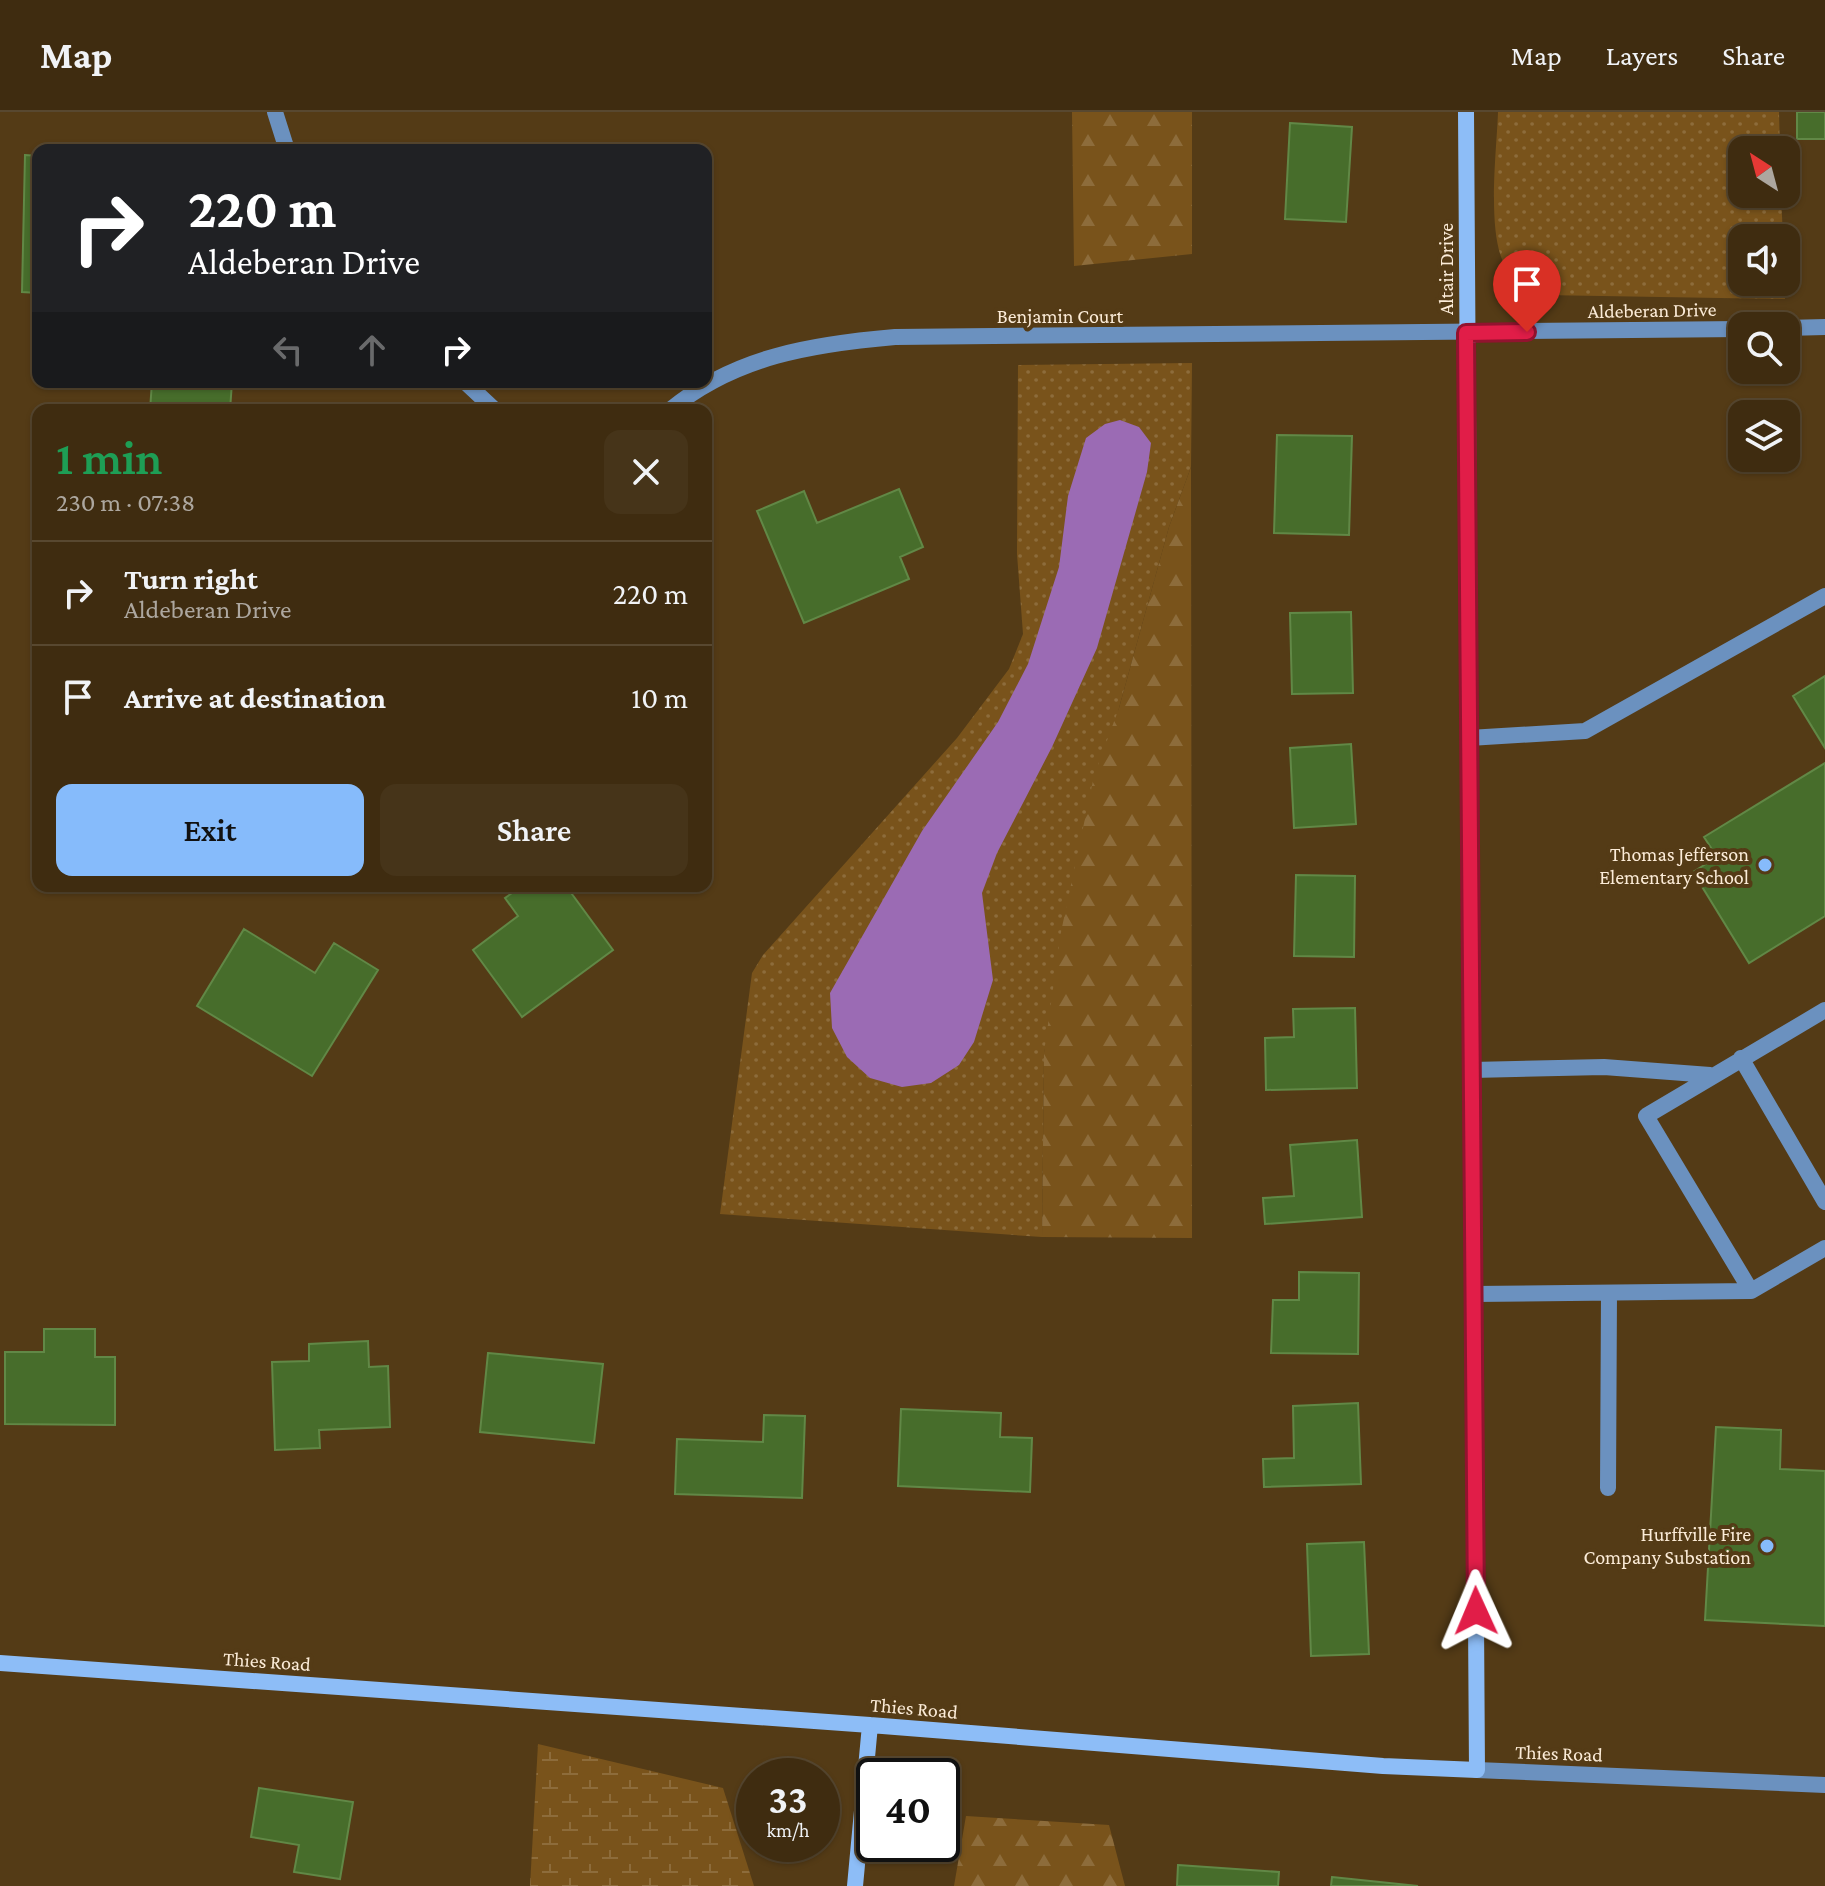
<!DOCTYPE html>
<html lang="en">
<head>
<meta charset="utf-8">
<style>
	body { margin:0; font-family:"Crimson Pro",serif; background:#463419; color:#f1f3f6; height:100vh; display:flex; flex-direction:column; font-size:30px; white-space:nowrap }
	* { box-sizing:border-box; margin:0 }
	p { font-size:26px; color:#ada79f }
	.icon { flex:none; width:44px; height:44px; fill:none; stroke:currentColor; stroke-width:2; stroke-linecap:round; stroke-linejoin:round }
	.map { position:relative; flex:1; overflow:hidden }
	.sheet { position:absolute; left:32px; top:292px; width:680px; height:488px; display:flex; flex-direction:column; background:#3f2c10; border-radius:16px; box-shadow:0 2px 6px #0004,0 0 0 2px #584830 }
	.sheet>* { flex:none }
	.hud { position:absolute; left:32px; top:32px; width:680px; height:244px; border-radius:16px; box-shadow:0 2px 6px #0004,0 0 0 2px #584830; background:#202124; color:#fff; overflow:hidden }
	.needle { width:52px; rotate:324deg }
	.tools { position:absolute; left:1728px; top:24px; display:grid; gap:16px }
	.tools a { display:grid; place-items:center; width:72px; height:72px; border-radius:16px; background:#3f2c10; box-shadow:0 2px 6px #0004,0 0 0 2px #584830; font-size:40px }
	.speed { position:absolute; left:736px; top:1646px; display:flex; gap:16px; font-size:40px; font-weight:700; text-align:center }
	.speed>* { display:grid; place-content:center; width:104px; height:104px; border-radius:50%; background:#3f2c10; box-shadow:0 2px 6px #0004,0 0 0 2px #584830; line-height:1 }
	.speed small { font-size:20px; font-weight:400 }
	.speed .limit { border:4px solid #111; border-radius:12px; background:#fff; color:#111 }
	.pin { position:absolute; display:grid; place-items:center; width:68px; height:68px; color:#fff; margin:-82px -34px; border-radius:50% 50% 50% 0; rotate:-45deg; box-shadow:0 0 8px #0007 }
	.pin .icon { rotate:45deg }
	.me { position:absolute; width:88px; margin:-44px; rotate:359deg; stroke-linejoin:round; filter:drop-shadow(0 0 6px #0008) }
	.turn { display:flex; align-items:center; gap:28px; height:168px; padding:0 24px; font-size:36px }
	.turn .icon { width:104px; height:104px; stroke-width:2.5 }
	.turn b { display:block; font-size:56px; line-height:68px }
	.lanes { display:flex; align-items:center; height:76px; padding:0 24px; background:#0003; justify-content:center; gap:40px; direction:ltr }
	.lanes .off { opacity:.35 }
	.round { display:grid; place-items:center; flex:none; width:84px; height:84px; border-radius:16px; background:#463419 }
	.headline { display:flex; align-items:center; justify-content:space-between; height:136px; padding:0 24px }
	h1 { font-size:48px; font-weight:600; line-height:60px; color:#1e9e55 }
	.button { display:flex; gap:16px; margin-top:auto; padding:16px 24px }
	.button a { flex:1; height:92px; border-radius:16px; background:#86bbfb; color:#111; font-size:32px; font-weight:600; line-height:92px; text-align:center }
	.button a+a { background:#463419; color:#f1f3f6 }
	ul { padding:0; list-style:none }
	li { display:flex; align-items:center; gap:24px; height:104px; padding:0 24px; border-top:2px solid #584830 }
	li div { flex:1 }
	li b { display:block; font-size:30px }
	li em { font-style:normal }
	header { display:flex; align-items:center; gap:48px; box-sizing:border-box; height:112px; padding:0 40px; background:#3f2c10; border-bottom:2px solid #584830 }
	header strong { font-size:38px }
	nav { display:flex; gap:44px; margin-inline-start:auto; font-size:28px }
	.map>svg:first-child { display:block }
</style>
</head>
<body>
<header>
<strong>Map</strong>
<nav><a>Map</a><a>Layers</a><a>Share</a></nav>
</header>
<div class="map">
<svg width="1825" height="1774" viewBox="0 0 1825 1774">
	<defs>
		<pattern id="grass-dots" width="8" height="8" patternUnits="userSpaceOnUse" patternTransform="scale(2)"><rect width="8" height="8" fill="#79531b"/><path d="M2 2h.1M6 6h.1" fill="none" stroke="#8d6c3b" stroke-width="1.8" stroke-linecap="round"/></pattern>
		<pattern id="forest-firs" width="22" height="20" patternUnits="userSpaceOnUse" patternTransform="scale(2)"><rect width="22" height="20" fill="#79531b"/><path d="M5 1l3.5 6h-7zM16 11l3.5 6h-7z" fill="#8d6c3b"/></pattern>
		<pattern id="wetland-marsh" width="20" height="14" patternUnits="userSpaceOnUse" patternTransform="scale(2)"><rect width="20" height="14" fill="#79531b"/><path d="M1 5h8M5 5V1M11 12h8M15 12V8" fill="none" stroke="#8d6c3b"/></pattern>
	</defs>
	<rect width="100%" height="100%" fill="#543b16"/>
	<path fill="url(#grass-dots)" d="M1498 0H1779L1780 38H1742V82H1781L1783 126H1742V170H1784L1785 187 1543 183C1531 176 1517 170 1508 158 1485 129 1497 38 1498 0Z
		M1192 251 1191 355 1169 415 1119 596 1044 941 1042 1125 720 1102 752 861 763 843 957 626 1009 557 1023 522 1017 442 1018 253Z"/>
	<path fill="url(#forest-firs)" d="M1072 0H1192V142L1074 154Z
		M1191 355 1192 1126 1042 1125 1044 941 1061 820 1094 664 1119 596 1169 415Z
		M966 1704 1109 1713 1125 1774H954Z"/>
	<path fill="url(#wetland-marsh)" d="M538 1632 723 1676 754 1774H530Z"/>
	<path fill="#9b6bb4" d="M1120 308 1139 315 1151 331 1147 360 1097 536 1052 635 997 741 982 781 993 868 974 930 959 953 931 971 902 975 870 966 847 945 832 916 830 881 922 719 998 610 1028 552 1059 455 1068 384 1086 326 1105 312Z"/>
	<path fill="#476d2b" stroke="#618846" stroke-width="2" d="M1797 0H1825V27H1797Z
		M1290 11 1352 15 1346 110 1285 107Z
		M25 43 38 44V181L22 180Z
		M152 270H232L230 298H150Z
		M1277 323 1352 324 1349 423 1274 421Z
		M899 377 923 435 900 445 909 467 804 511 757 399 804 379 817 411Z
		M1351 500 1353 581 1292 582 1290 501Z
		M1825 564V636L1793 584Z
		M1351 632 1356 712 1294 716 1290 636Z
		M1825 651V804L1749 851 1693 760 1717 745 1704 725Z
		M1296 763 1355 764 1354 845 1294 844Z
		M522 774H566L613 838 522 905 473 838 518 804 505 786Z
		M244 817 315 861 334 831 378 858 312 964 197 894Z
		M1355 896 1357 976 1266 978 1265 926 1294 925 1293 897Z
		M1357 1028 1362 1105 1265 1112 1263 1086 1294 1084 1290 1033Z
		M1299 1160 1359 1161 1358 1242 1271 1241 1273 1188H1299Z
		M44 1217H95V1245H115V1313L5 1312V1240H44Z
		M368 1229 369 1255 388 1254 390 1315 319 1318 320 1336 275 1338 272 1250 309 1249V1232Z
		M488 1241 603 1252 594 1331 480 1320Z
		M1358 1291 1361 1372 1264 1375 1263 1347 1294 1346 1293 1294Z
		M901 1297 1001 1301 1000 1325 1032 1326 1030 1380 898 1374Z
		M764 1303 805 1304 802 1386 675 1382 677 1327 763 1330Z
		M1716 1315 1781 1318 1780 1357 1825 1359V1514L1705 1508Z
		M1364 1430 1369 1542 1311 1544 1307 1432Z
		M259 1676 353 1690 340 1767 294 1760 299 1733 251 1725Z
		M1178 1753 1279 1760 1278 1774H1177Z
		M1332 1765 1418 1774H1331Z"/>
	<g fill="none" stroke-linecap="round" stroke-linejoin="round">
		<path stroke="#6b91bf" stroke-width="16" d="M1469 626 1585 619 1825 484
			M1741 946 1825 1090
			M1472 958 1604 955 1710 963
			M1751 1179 1646 1004 1825 898
			M1474 1182 1751 1179 1825 1136
			M1608 1376 1609 1181"/>
		<path stroke="#6b91bf" stroke-width="16" d="M275 0 287 38
			M1786 216 1825 215
			M465 270 495 298
			M670 298C735 244 814 232 895 225L1742 217
			M1477 1658 1825 1673"/>
		<path stroke="#8dbdf7" stroke-width="16" d="M0 1551 870 1613 1383 1654 1477 1658 1466 0
			M855 1774 870 1613"/>
	</g>
	<g fill="none" stroke-linecap="round" stroke-linejoin="round">
		<defs>
			<path id="route" d="M1476 1499 1466 221 1527 220"/>
		</defs>
		<use href="#route" stroke="#92132f" stroke-width="20"/>
		<use href="#route" stroke="#e11d48" stroke-width="14"/>
	</g>
	<g fill="#86bbfb" stroke="#543b16" stroke-width="3">
		<circle cx="1765" cy="753" r="8"/>
		<circle cx="1767" cy="1434" r="8"/>
	</g>
	<g text-anchor="middle" dominant-baseline="central" stroke-width="8" stroke-linejoin="round" paint-order="stroke">
		<g font-size="20" fill="#fcecd8" stroke="#543b16">
			<text transform="translate(1446 157) rotate(-90)">Altair Drive</text>
			<text transform="translate(1652 198) rotate(-1)">Aldeberan Drive</text>
			<text x="1060" y="204">Benjamin Court</text>
			<text transform="translate(267 1549) rotate(4)">Thies Road</text>
			<text transform="translate(914 1596) rotate(5)">Thies Road</text>
			<text transform="translate(1559 1641) rotate(2)">Thies Road</text>
		</g>
		<g font-size="20" fill="#fcecd8" stroke="#543b16" text-anchor="end">
			<text x="1749" y="742">Thomas Jefferson<tspan x="1749" dy="23">Elementary School</tspan></text>
			<text x="1751" y="1422">Hurffville Fire<tspan x="1751" dy="23">Company Substation</tspan></text>
		</g>
	</g>
</svg>
<div class="tools">
<a><svg class="needle" viewBox="-14 -14 28 28"><path d="M0-13l5 13h-10z" fill="#e53935"/><path d="M0 13l5-13h-10z" fill="#ada79f"/></svg></a>
<a><svg class="icon" aria-label="sound" viewBox="0 0 24 24"><path d="M4 9h4l5-4v14l-5-4H4zM17 9q2 3 0 6"/></svg></a>
<a><svg class="icon" aria-label="search" viewBox="0 0 24 24"><circle cx="10" cy="10" r="6"/><path d="M15 15l6 6"/></svg></a>
<a><svg class="icon" aria-label="layers" viewBox="0 0 24 24"><path d="M12 4l9 5-9 5-9-5zM3 14l9 5 9-5"/></svg></a>
</div>
<div class="speed"><div>33<small>km/h</small></div><div class="limit">40</div></div>
<div class="pin" style="left:1527px;top:220px;background:#d93025"><svg class="icon" aria-label="arrive" viewBox="0 0 24 24"><path d="M6 21V4h12l-3 4 3 4H6"/></svg></div>
<svg class="me" style="left:1476px;top:1499px" viewBox="-20 -20 40 40"><path d="M0-17L14 15 0 8-14 15z" fill="#e11d48" stroke="#fff" stroke-width="4"/></svg>
<div class="hud">
<div class="turn"><svg class="icon" aria-label="right" viewBox="0 0 24 24"><path d="M7 20v-9h11M14 6l5 5-5 5"/></svg><div><b>220 m</b>Aldeberan Drive</div></div>
<div class="lanes"><svg class="icon off" aria-label="left" viewBox="0 0 24 24"><path d="M17 20v-9H6M10 6l-5 5 5 5"/></svg><svg class="icon off" aria-label="ahead" viewBox="0 0 24 24"><path d="M12 20V5M6 11l6-6 6 6"/></svg><svg class="icon" aria-label="right" viewBox="0 0 24 24"><path d="M7 20v-9h11M14 6l5 5-5 5"/></svg></div>
</div>
<section class="sheet">
<div class="headline"><div><h1>1 min</h1><p>230 m · 07:38</p></div><a class="round"><svg class="icon" aria-label="close" viewBox="0 0 24 24"><path d="M6 6l12 12M18 6L6 18"/></svg></a></div>
<ul>
<li><svg class="icon" aria-label="right" viewBox="0 0 24 24"><path d="M7 20v-9h11M14 6l5 5-5 5"/></svg><div><b>Turn right</b><p>Aldeberan Drive</p></div><em>220 m</em></li>
<li><svg class="icon" aria-label="arrive" viewBox="0 0 24 24"><path d="M6 21V4h12l-3 4 3 4H6"/></svg><div><b>Arrive at destination</b></div><em>10 m</em></li>
</ul>
<div class="button"><a>Exit</a><a>Share</a></div>
</section>
</div>
</body>
</html>
